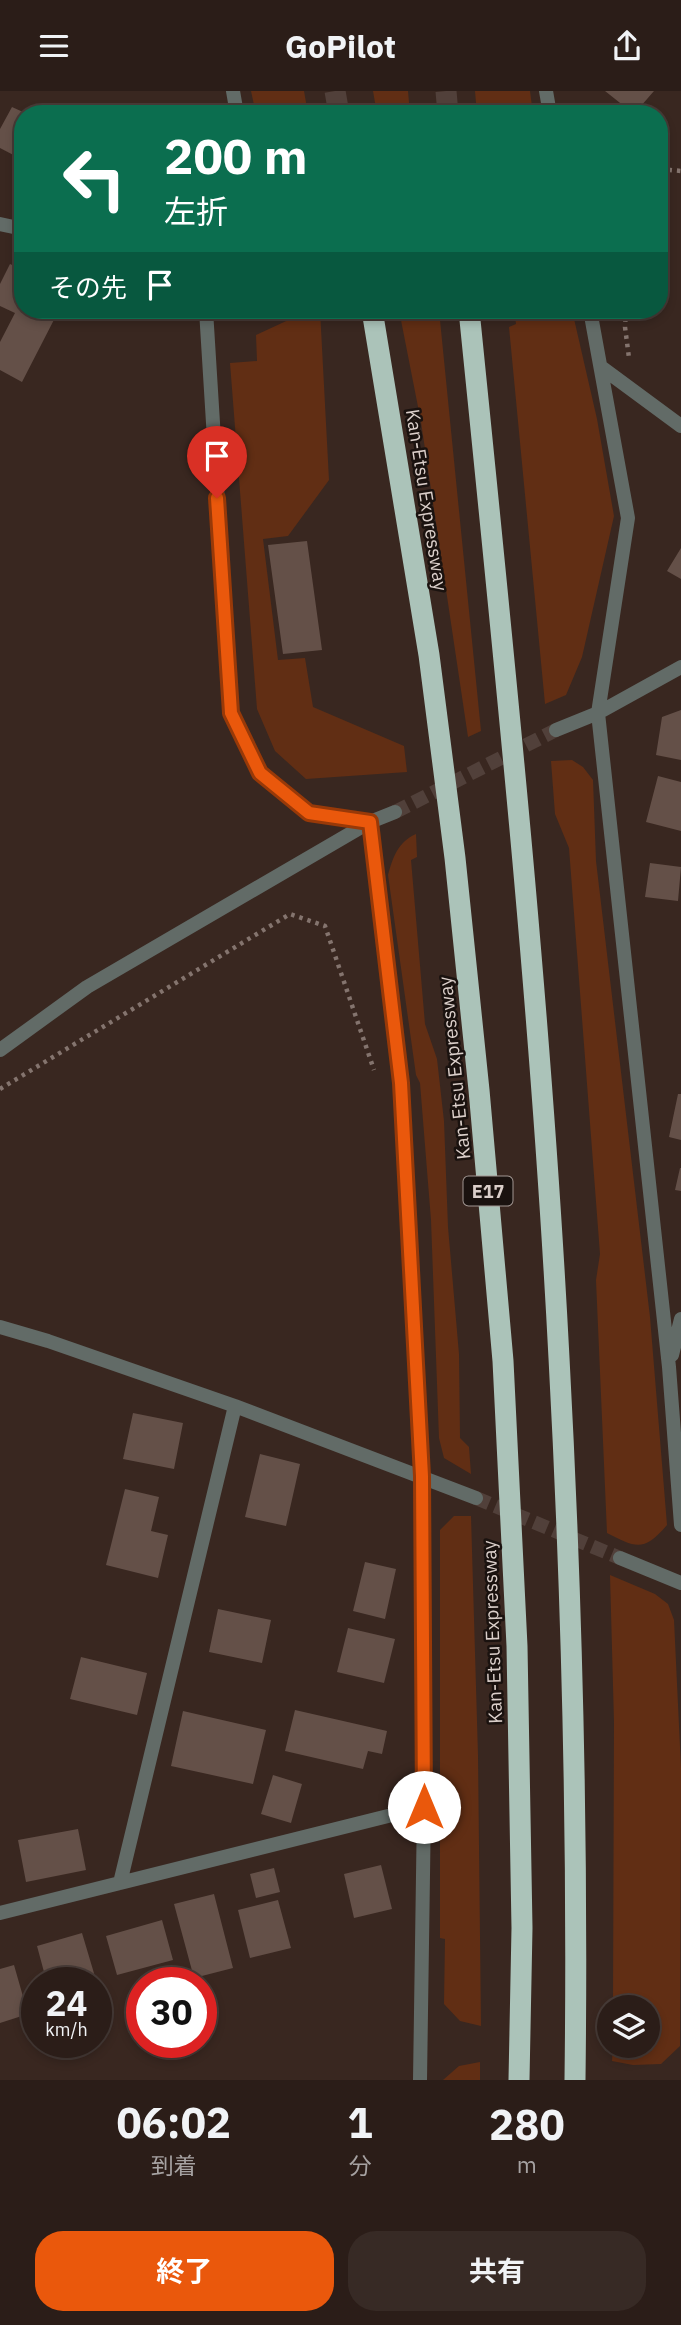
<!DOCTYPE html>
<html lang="ja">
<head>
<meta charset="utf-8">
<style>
	body { margin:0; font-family:"IBM Plex Sans","Noto Sans JP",sans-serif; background:#372a25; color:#f1f3f6; height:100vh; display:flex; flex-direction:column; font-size:26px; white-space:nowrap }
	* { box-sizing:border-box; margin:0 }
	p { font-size:23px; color:#a6a2a2 }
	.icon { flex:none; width:38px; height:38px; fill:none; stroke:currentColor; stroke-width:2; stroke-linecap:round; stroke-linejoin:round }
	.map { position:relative; height:1989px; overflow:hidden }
	.sheet { display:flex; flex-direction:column; background:#2b1d18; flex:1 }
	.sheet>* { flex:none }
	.top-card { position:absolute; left:14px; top:14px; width:654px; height:214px; border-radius:28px; box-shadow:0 4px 10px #0003,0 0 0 2px #473b37; background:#0b6e4f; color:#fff; overflow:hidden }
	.tools { position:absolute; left:597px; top:1904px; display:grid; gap:14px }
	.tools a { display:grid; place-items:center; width:63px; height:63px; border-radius:50%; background:#2b1d18; box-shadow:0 4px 10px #0003,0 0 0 2px #473b37; font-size:35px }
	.speed { position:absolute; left:21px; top:1876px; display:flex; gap:14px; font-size:35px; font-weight:700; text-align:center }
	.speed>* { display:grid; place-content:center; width:91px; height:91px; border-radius:50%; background:#2b1d18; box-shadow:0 4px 10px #0003,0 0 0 2px #473b37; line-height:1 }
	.speed small { font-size:18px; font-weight:400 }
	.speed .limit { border:10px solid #d22; background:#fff; color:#111 }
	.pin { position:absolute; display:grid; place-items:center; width:60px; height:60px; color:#fff; margin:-72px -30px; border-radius:50% 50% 50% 0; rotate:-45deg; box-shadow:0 0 7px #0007 }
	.pin .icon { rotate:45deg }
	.me { position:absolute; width:77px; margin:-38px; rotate:0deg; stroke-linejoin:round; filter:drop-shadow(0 0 5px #0008) }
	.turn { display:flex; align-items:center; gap:24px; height:147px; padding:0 35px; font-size:32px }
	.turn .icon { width:91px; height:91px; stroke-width:2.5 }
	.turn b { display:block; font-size:49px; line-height:60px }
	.then { display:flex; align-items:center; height:66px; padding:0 35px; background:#0003; gap:14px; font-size:26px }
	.eta { display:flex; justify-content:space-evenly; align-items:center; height:119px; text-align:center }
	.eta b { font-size:42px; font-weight:700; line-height:49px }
	.primary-button { display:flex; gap:14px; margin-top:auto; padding:14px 35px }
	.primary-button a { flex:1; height:80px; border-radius:28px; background:#ea580c; color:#fff; font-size:28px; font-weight:700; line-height:80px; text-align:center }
	.primary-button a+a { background:#372a25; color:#f1f3f6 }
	header { display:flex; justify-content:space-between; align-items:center; height:91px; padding:0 35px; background:#2b1d18; font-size:32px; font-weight:700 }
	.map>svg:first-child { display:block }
</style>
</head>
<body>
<header><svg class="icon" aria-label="menu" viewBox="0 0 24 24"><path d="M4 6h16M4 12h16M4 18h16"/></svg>GoPilot<svg class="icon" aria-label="share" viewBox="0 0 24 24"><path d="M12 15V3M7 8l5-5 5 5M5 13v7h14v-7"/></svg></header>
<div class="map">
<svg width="681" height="1989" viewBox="0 0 681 1989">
	<rect width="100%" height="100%" fill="#392720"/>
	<path fill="#612e14" d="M251 0H304L308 23H256Z
		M373 0H408L410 23H377Z
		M475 0H530L533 23H477Z
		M310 219H320L329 389 288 445 263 448 278 569 305 567 313 616 404 655 407 681 306 688 275 660 257 618 230 272 257 270 256 244Z
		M399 219H439L481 640 468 646 421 331Z
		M514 219H572L597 328 614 425 582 566 566 604 545 613 509 236 516 233Z
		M572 669 583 676 593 689 596 770 650 1226 667 1434C644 1461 636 1457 607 1442L596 1189 600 1163 569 757 555 723 551 670Z
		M416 743 417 766 411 769 425 933 437 968 444 1030 448 1136 459 1263 460 1347 469 1356 471 1383 444 1367 439 1347 431 1129 420 992 416 984 388 784C393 766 398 751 416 743Z
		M454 1425H471L478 1664 481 1935 460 1930 444 1913 445 1848 440 1847V1439Z
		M610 1484 655 1503 668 1513 674 1529 681 1677 680 1955 661 1973 633 1974 612 1970 613 1955H648V1916H613L614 1631Z
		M480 1971V1989H443L459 1975Z"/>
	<path fill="#645048" d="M605 0H654L634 23Z
		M12 16 23 21V69L0 57V38Z
		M10 173 23 179V219H59L22 291 0 279V251L15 222 0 215V193Z
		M307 450 322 559 283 563 268 454Z
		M681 457V488L667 480Z
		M681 619V669L656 664 662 626Z
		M658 685 681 691V740L646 731Z
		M650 772 681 776 678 810 645 806Z
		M678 1003H681V1049L669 1046Z
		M680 1077H681V1100L675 1099Z
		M133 1322 183 1332 174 1378 123 1368Z
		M260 1363 300 1373 286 1435 245 1426Z
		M125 1398 159 1406 151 1440 168 1444 158 1487 106 1474Z
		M365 1471 396 1478 385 1528 353 1520Z
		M218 1518 271 1529 262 1572 209 1561Z
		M348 1537 395 1548 384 1592 337 1581Z
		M81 1566 147 1582 137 1624 70 1608Z
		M295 1619 387 1640 382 1663 368 1660 363 1678 285 1660Z
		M183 1620 266 1639 253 1693 171 1675Z
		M273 1684 302 1693 291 1732 261 1723Z
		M78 1738 86 1779 26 1791 18 1749Z
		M381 1774 392 1818 354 1827 344 1783Z
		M274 1777 280 1801 256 1807 250 1783Z
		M214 1803 233 1877 194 1887 174 1813Z
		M278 1809 291 1857 250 1867 238 1819Z
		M162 1829 173 1869 117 1884 106 1845Z
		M82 1842 96 1889 86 1892H47L37 1855Z
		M14 1874 28 1923 0 1932V1878Z"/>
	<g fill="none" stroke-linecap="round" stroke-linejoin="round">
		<path stroke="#51403a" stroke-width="14" stroke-dasharray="14 7" stroke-linecap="butt" d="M395 721 556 639
			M476 1407 620 1467"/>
		<path stroke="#51403a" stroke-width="21" stroke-dasharray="21 10" stroke-linecap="butt" d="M335 0 339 23
			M446 0 448 23"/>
		<path stroke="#84746e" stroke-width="4.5" stroke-dasharray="3.5 5" stroke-linecap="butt" d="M660 78 681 80
			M626 219 625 236 629 267
			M0 998 290 823 325 835 374 979"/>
		<path stroke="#626b67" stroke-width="14" d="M233 0 237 23
			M546 0 550 23
			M0 133 23 138
			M206 219 231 622 260 682 309 721 370 731
			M590 219 628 427 598 622 669 1276 681 1434
			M601 276 681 335
			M556 639 598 622 681 576
			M370 731 401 992 422 1385 424 1716 420 1989
			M0 959 87 896 370 731 395 721
			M0 1236 48 1250 235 1315 476 1407
			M672 1264 681 1228
			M620 1467 681 1492
			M120 1792 235 1315
			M0 1822 424 1716"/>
		<path stroke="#abc3b9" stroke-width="21" d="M372 219 429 564 455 767 479 999 503 1270 517 1555 522 1837 519 1989
			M469 219C504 567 541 917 559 1267 572 1508 578 1748 575 1989"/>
	</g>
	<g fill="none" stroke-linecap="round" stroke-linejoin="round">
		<defs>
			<path id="route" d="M217 407 231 622 260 682 309 722 370 731 401 992 422 1385 424 1716"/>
		</defs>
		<use href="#route" stroke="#983908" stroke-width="18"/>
		<use href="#route" stroke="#ea580c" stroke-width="12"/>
	</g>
	<g text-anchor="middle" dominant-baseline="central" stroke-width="5" stroke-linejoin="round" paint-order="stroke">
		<rect fill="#1a120f" stroke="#a19692" stroke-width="2" x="463.5" y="1085.5" width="49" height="29" rx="5"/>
		<g font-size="18" font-weight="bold" fill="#dbcfca">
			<text x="488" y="1100">E17</text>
		</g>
		<g font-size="19" fill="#dbcfca" stroke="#1a120f">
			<text transform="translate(427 409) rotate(81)">Kan-Etsu Expressway</text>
			<text transform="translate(454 977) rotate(-96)">Kan-Etsu Expressway</text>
			<text transform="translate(492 1541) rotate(-92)">Kan-Etsu Expressway</text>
		</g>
	</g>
</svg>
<div class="tools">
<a><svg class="icon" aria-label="layers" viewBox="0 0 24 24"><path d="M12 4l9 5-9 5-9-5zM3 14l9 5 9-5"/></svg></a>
</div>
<div class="speed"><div>24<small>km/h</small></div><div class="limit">30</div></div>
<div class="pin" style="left:217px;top:407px;background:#d93025"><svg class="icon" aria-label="arrive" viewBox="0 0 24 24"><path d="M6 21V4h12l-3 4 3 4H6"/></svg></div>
<svg class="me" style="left:424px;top:1716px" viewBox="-20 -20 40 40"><circle r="19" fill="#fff"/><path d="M0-13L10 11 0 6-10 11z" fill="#ea580c"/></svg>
<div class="top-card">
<div class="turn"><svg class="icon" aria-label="left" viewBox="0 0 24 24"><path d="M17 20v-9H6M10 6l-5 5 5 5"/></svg><div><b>200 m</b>左折</div></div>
<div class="then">その先<svg class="icon" aria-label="arrive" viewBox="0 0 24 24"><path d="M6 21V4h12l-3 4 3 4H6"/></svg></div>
</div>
</div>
<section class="sheet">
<div class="eta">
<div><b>06:02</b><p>到着</p></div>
<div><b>1</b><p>分</p></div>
<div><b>280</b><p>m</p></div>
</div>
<div class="primary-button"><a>終了</a><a>共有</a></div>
</section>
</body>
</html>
